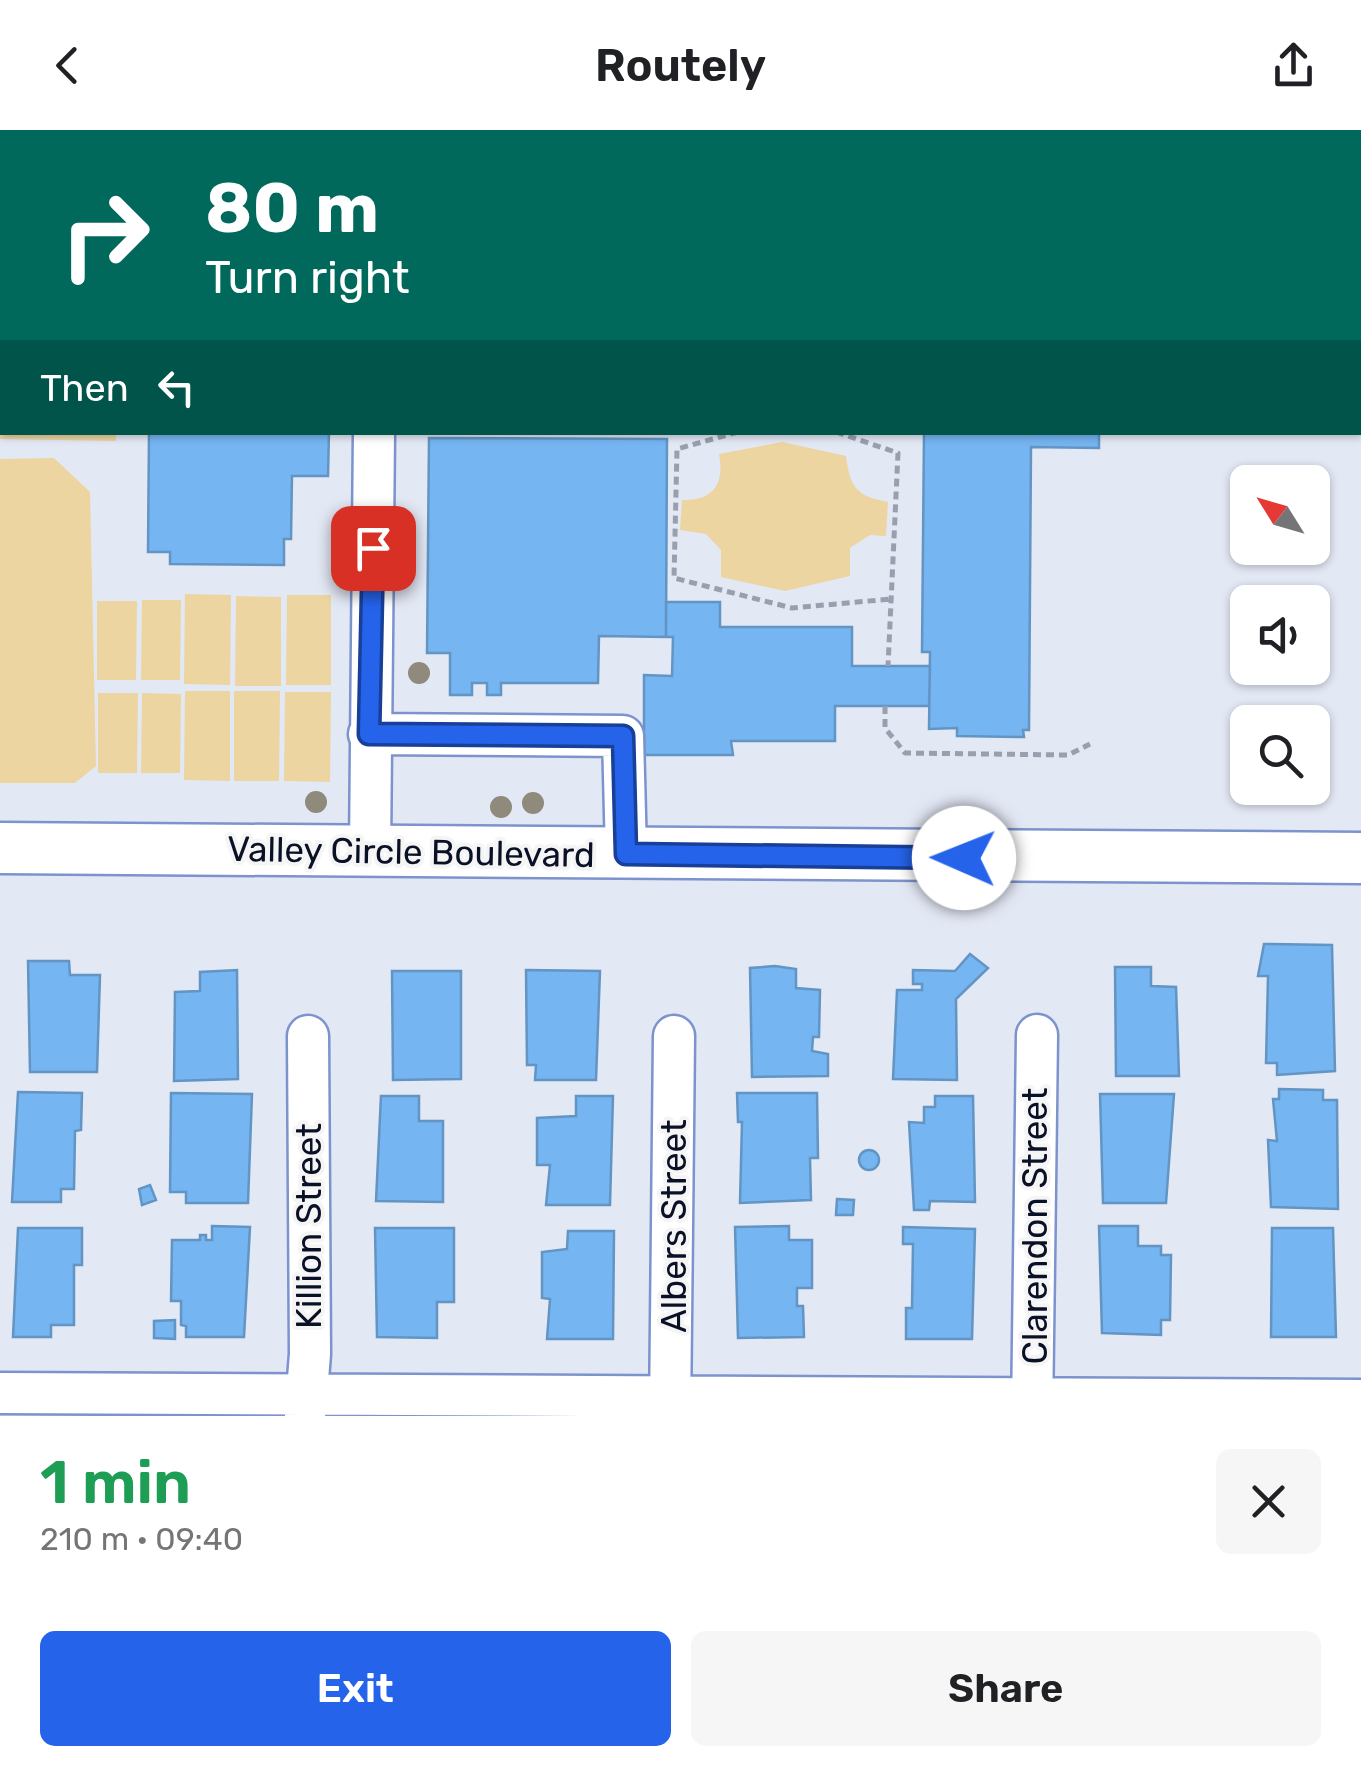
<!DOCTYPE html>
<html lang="en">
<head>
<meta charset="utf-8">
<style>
	body { margin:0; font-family:Rubik,sans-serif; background:#f6f6f6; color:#202124; height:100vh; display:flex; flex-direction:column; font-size:38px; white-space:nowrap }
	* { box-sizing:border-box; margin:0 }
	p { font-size:32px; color:#757577 }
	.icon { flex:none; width:55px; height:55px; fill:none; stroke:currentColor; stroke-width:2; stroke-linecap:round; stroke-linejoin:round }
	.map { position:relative; height:1286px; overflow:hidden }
	.drawer { display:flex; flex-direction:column; background:#fff; flex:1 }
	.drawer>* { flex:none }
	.top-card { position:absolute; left:0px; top:0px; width:1362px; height:305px; box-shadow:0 2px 8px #0004; background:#00695c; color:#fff; overflow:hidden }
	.needle { width:65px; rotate:307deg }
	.fabs { position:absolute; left:1230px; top:335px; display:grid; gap:20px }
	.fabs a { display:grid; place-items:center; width:100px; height:100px; border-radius:15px; background:#fff; box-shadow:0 2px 8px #0004; font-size:50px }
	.pin { position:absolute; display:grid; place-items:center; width:85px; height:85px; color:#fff; margin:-42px; border-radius:20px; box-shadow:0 5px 15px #0006 }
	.me { position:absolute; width:110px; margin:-55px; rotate:271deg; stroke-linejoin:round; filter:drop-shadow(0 0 8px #0008) }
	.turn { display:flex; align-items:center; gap:35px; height:210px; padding:0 40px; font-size:45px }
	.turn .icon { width:130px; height:130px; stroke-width:2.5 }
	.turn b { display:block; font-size:70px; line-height:85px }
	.then { display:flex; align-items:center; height:95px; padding:0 40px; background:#0003; gap:20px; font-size:38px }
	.round { display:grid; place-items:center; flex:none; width:105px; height:105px; border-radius:15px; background:#f6f6f6 }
	.head { display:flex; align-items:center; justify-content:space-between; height:170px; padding:0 40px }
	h1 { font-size:60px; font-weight:600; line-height:75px; color:#1e9e55 }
	.primary-button { display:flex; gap:20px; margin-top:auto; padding:20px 40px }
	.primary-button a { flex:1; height:115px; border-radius:15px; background:#2563eb; color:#fff; font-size:40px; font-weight:600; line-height:115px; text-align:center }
	.primary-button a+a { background:#f6f6f6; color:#202124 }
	header { display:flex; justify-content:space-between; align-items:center; height:130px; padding:0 40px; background:#fff; font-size:45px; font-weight:600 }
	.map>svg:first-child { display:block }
</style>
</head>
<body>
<header><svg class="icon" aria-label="back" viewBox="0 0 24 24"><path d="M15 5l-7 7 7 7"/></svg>Routely<svg class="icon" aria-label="share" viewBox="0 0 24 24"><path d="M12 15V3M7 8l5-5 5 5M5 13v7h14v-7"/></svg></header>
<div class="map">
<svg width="1361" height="1286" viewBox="0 0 1361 1286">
	<rect width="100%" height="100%" fill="#e3e8f5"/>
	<path fill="#ecd5a0" d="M0 93 2 302 116 303V311L0 309Z
		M782 312 846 326C850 357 856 366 888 372L886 406 870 405 850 418V446L785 461 721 447V420L706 404 680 400 682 370C713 371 725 354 719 324Z
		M54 328 90 362 96 636 75 653H0V329Z
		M185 464 231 465 230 555 184 554Z
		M287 465H331V555H286Z
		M236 466 281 467V556H235Z
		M142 470H181L180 550H141Z
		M97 471H137L136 550H97Z
		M185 561H230V651L184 650Z
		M234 561H280L279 651H234Z
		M285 562H331L330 652 284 651Z
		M98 563H138L137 643H98Z
		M142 563 181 564 180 643H141Z"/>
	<path fill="#75b5f1" stroke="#6295c4" stroke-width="2.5" d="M438 0H619V2H438Z
		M832 0H938V2H832Z
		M1023 0H1129V2H1023Z
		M149 302H329L328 346H292L291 409H284V435L170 434V422H148Z
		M924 302H1099V318L1031 317 1029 600H1023L1024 607 957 606V598L929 599 930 522H922Z
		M429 308 667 309 666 507 599 506 598 553H501V565H487V553H472V565H450V523H427Z
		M666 472H720V497H852V536H930L929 576H835V611H731L733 625H644V545L672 546 673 507H666Z
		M1264 814 1332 815 1335 941 1277 945V933H1266L1268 846H1258Z
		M970 824 988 838 956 869 957 950 893 949 897 860H922V854H913V840L955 841Z
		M28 831H69L70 845H100L97 942H30Z
		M775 836 796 839V858L820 860 819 907H813L812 921 828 924V946L752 947 750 838Z
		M1115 837H1151V856L1176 857 1179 946H1116Z
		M237 840 238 949 174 951 175 862 200 861V842Z
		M526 840 600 841 596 950H535L536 935H527Z
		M392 841H461V949L393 950Z
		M1279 959 1323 960V970H1337L1338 1079 1271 1077 1268 1010 1277 1011 1273 969H1279Z
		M18 962 82 963 81 1000 75 1001 74 1059H61V1072H12Z
		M171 963 252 964 248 1073H186V1062H170Z
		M737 963H817L818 1028H810L811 1070 740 1073 742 992H738Z
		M1100 964H1174L1166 1073H1103Z
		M381 966H419V991H443V1072L376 1071Z
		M576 966H613L610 1075H546L550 1035H537V988L576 986Z
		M935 966H973L975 1072 930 1071 929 1080H914L909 992 924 993V977H935Z
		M859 1030a10 10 0 1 1 20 0a10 10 0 1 1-20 0Z
		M150 1055 156 1070 142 1075 139 1059Z
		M837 1069 854 1070 853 1085H836Z
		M212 1096 250 1097 244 1207H186V1196L181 1195V1171H171L172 1110H200V1105H206V1110H212Z
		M789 1096V1110H812V1158H797V1176H803L804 1207 738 1208 735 1097Z
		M1099 1096H1138V1116H1161V1125H1171L1170 1190H1161V1205L1102 1203Z
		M903 1097 975 1099 972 1209H906V1178H912L913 1114H903Z
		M18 1098H82V1135H74V1195H51V1207H13Z
		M375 1098H454V1172H437V1208L377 1207Z
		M1272 1098H1333L1336 1207H1271Z
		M568 1101H614L613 1209H547L550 1169 542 1168V1122L567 1119Z
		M175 1190V1209L154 1208V1191Z"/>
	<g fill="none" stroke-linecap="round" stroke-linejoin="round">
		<defs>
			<path id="minor" d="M376 2V0
				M369 604 623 606 626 724
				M370 721 374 302
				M0 1263 1361 1270
				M305 1286 310 1224 308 906
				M670 1286 674 906
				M1032 1286 1037 905"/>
			<path id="major" d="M0 718 1361 728"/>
		</defs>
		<use href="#minor" stroke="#7c93cd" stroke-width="45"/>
		<use href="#major" stroke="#7c93cd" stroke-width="55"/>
		<path stroke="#9a9faf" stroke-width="5" stroke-dasharray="8 5" stroke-linecap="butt" d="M823 2V0
			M738 302 677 319 674 448 792 478 891 469
			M836 302 898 323 888 536
			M885 576V598L905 623 1068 625 1090 614"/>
		<use href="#minor" stroke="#fff" stroke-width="40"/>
		<use href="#major" stroke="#fff" stroke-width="50"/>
	</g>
	<g fill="#8f8a7c">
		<circle cx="419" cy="543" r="11"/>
		<circle cx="316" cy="672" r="11"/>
		<circle cx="533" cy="673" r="11"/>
		<circle cx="501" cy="677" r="11"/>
	</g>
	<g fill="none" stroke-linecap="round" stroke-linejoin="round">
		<defs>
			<path id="route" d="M373 418 369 604 623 606 626 724 964 728"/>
		</defs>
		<use href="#route" stroke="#184099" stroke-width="25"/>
		<use href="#route" stroke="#2563eb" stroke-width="18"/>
	</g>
	<g text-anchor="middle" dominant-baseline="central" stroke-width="8" stroke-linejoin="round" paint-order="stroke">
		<g font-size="35" fill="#0a1127" stroke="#f5f5f5">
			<text transform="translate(411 722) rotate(1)">Valley Circle Boulevard</text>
			<text transform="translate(309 1096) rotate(-90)">Killion Street</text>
			<text transform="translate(674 1096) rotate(-90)">Albers Street</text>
			<text transform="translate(1035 1096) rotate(-90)">Clarendon Street</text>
		</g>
	</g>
</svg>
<div class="fabs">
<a><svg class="needle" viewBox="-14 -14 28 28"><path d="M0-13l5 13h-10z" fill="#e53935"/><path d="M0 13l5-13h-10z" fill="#757577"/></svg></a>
<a><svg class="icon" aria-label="sound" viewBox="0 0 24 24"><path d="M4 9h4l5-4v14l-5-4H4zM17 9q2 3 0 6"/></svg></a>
<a><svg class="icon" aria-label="search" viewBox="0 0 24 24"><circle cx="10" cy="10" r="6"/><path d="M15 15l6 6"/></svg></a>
</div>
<div class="pin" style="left:373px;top:418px;background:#d93025"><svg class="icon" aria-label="arrive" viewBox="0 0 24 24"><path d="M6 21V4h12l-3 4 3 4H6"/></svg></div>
<svg class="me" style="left:964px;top:728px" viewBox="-20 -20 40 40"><circle r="19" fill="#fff"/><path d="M0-13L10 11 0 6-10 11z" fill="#2563eb"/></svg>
<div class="top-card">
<div class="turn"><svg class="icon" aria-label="right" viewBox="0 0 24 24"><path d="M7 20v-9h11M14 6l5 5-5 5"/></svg><div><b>80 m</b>Turn right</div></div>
<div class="then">Then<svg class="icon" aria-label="left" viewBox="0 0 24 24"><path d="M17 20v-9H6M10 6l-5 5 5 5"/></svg></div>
</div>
</div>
<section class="drawer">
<div class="head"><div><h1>1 min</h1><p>210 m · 09:40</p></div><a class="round"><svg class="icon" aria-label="close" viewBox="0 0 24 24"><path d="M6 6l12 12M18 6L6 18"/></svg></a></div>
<div class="primary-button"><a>Exit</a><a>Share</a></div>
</section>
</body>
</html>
